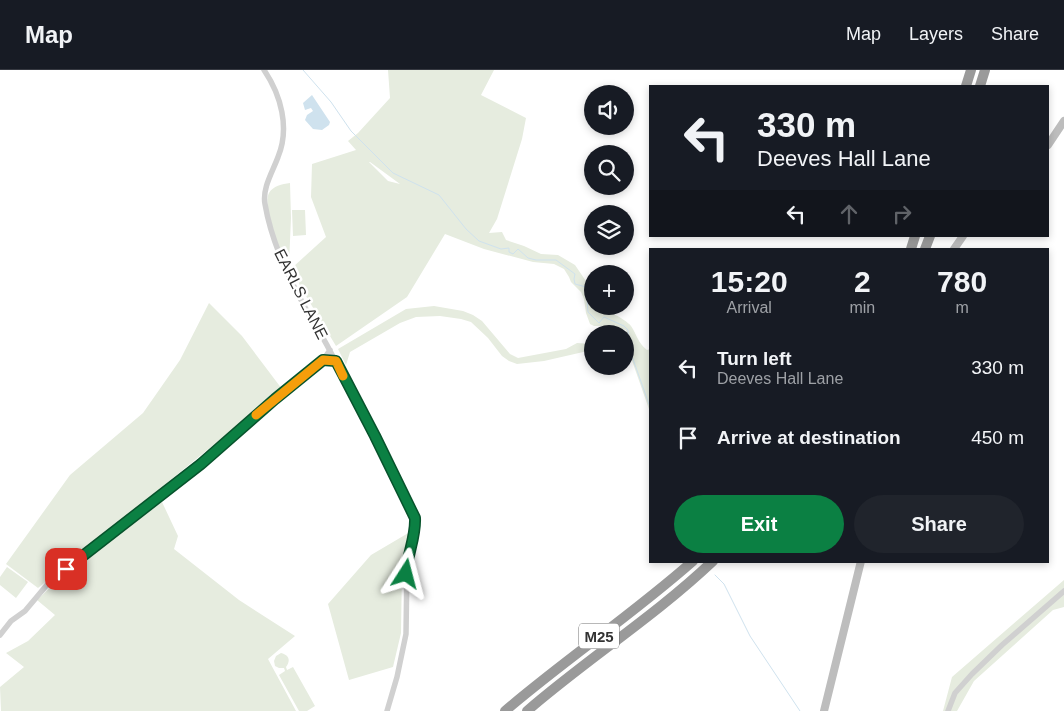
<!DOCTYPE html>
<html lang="en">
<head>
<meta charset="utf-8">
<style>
	body { margin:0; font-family:Helvetica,sans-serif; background:#20242c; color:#f1f3f6; height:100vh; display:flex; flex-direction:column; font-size:19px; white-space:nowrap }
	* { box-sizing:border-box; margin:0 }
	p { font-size:16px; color:#9ea1a6 }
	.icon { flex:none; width:28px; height:28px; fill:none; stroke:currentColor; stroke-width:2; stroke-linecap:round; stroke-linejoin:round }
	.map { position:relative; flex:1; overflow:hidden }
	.drawer { position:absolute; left:649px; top:178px; width:400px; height:315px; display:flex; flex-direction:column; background:#171b24; border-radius:0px; box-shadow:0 2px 8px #0003 }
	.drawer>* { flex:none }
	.hud { position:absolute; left:649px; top:15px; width:400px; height:152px; border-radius:0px; box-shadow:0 2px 8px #0003; background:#171b24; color:#f1f3f6; overflow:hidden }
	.fabs { position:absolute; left:584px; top:15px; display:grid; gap:10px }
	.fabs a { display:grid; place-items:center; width:50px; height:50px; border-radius:50%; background:#171b24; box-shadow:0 2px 8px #0003; font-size:25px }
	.pin { position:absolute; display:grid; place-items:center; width:42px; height:42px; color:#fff; margin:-21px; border-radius:10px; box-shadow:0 2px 8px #0006 }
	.me { position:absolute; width:55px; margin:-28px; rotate:9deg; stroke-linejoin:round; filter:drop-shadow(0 0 4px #0008) }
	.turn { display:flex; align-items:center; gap:18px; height:105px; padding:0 25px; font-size:22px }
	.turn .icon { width:65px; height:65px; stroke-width:2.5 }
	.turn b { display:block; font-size:35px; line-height:42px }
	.lanes { display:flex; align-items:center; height:48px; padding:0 25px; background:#0003; justify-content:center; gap:25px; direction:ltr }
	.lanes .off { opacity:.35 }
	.eta { display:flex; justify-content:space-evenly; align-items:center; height:85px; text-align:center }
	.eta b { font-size:30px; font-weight:700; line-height:35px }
	.button { display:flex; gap:10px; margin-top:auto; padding:10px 25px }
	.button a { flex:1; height:58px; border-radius:30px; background:#0b8043; color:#fff; font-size:20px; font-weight:700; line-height:58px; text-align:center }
	.button a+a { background:#20242c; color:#f1f3f6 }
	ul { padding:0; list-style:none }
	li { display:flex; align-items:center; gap:15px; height:70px; padding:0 25px }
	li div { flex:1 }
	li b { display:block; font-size:19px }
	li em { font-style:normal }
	header { display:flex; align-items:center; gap:30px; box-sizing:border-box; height:70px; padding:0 25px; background:#171b24; border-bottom:1px solid #363941 }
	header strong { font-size:24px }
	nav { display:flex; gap:28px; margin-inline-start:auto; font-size:18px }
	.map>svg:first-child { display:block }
</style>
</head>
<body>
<header>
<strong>Map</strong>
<nav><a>Map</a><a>Layers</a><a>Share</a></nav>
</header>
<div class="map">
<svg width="1064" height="641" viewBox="0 0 1064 641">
	<rect width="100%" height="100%" fill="#fff"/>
	<path fill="#e6ecdf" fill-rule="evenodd" d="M388 0H494L481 25 526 48 522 69 497 149 489 163 502 162 506 170 524 176 541 184 558 185 575 195 592 220V236C600 236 626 249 631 256 637 265 638 273 647 280L650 279V342L629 282H625L627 273 626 260 609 256H594L590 254 586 243 584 229 581 222 571 212 569 207 564 199 554 194 533 192 484 179 445 164 407 227 336 276 300 216 293 197 326 167 311 127 312 94 356 80 348 71 358 63 390 28ZM369 92H370L400 114 388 111Z
		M290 113 291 148 289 194 285 193C280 179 262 136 269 123 273 116 282 114 290 113Z
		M292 140H305L306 165 293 166Z
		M209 233 242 266 282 319 38 518 6 494 70 405 143 343 180 290Z
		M434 236 463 241 473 245 482 251 510 284 518 288 566 279 577 273 592 274V280L544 291 517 294 509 291 502 286 488 268 471 252 461 249 440 246 416 247 400 253 350 282 346 295 338 279 406 239Z
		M162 432 178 466 174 479 239 530 295 566 268 589 296 641H1L0 617 24 597 6 583 28 571 55 545 37 530 58 510Z
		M410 462 402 496 401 563 393 597 349 610 328 534 371 485Z
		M7 497 28 512 16 528 0 515V507Z
		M1064 510V537L1053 540 974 611 957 641H943L952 607Z
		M281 583C289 585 291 590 286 597L287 600 293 597 315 636 307 641H299L279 605 285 601 284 598H279L275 596 274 591 276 586Z"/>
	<path fill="#cfe2ee" d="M312 25 330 52 329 55 322 60 313 59 305 50 307 45 313 41 311 38 305 40 303 33Z"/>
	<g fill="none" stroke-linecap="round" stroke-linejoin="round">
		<path stroke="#cfe2ee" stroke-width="1" d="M303 0 331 32 351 61 393 103 439 125 466 159 479 171 501 179 509 178V182L513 184 518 179 528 188 536 190H556L575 204 574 209 575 214 586 217 588 242 599 253 604 247 624 256 628 260 629 278 650 337
			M715 505 724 514 750 566 800 641"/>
		<path stroke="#d0d0d0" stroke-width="5.5" d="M264 0C281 25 290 58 278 87 273 101 262 118 265 134 271 170 288 207 306 239 313 253 322 265 329 279 359 335 387 391 415 448L416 458 407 495 406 564 397 607 387 641
			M0 565 11 551 25 541 51 510 201 394 275 329 323 290 330 280
			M948 641 955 623 972 604 1002 575 1064 521"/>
		<path stroke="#bdbdbd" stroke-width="8" d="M1048 75 1064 51
			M954 179 963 166
			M824 641 861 491"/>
		<path stroke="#9a9a9a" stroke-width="10" d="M966 16 971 0
			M980 16 985 0
			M911 179 915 166
			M925 179 930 166
			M505 641C566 589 633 544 693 491
			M527 641C587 589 655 546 713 491"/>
	</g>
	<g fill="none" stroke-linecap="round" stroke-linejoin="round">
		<defs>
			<path id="route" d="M66 499 201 394 275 329 323 290 336 291 375 366 415 448C416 467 407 485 406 504"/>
		</defs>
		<use href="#route" stroke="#07532c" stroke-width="12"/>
		<use href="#route" stroke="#0b8043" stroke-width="9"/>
		<path stroke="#f59e0b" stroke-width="9" d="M256 345 323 290 336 291 343 306"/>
	</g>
	<g text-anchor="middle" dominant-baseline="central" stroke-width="5" stroke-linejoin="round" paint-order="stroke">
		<rect fill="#fff" stroke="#707070" stroke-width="1" x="579" y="553.5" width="40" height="25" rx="4"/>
		<g font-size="15" font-weight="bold" fill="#333">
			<text x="599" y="566">M25</text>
		</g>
		<g font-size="16" fill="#333" stroke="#fff">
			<text transform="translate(301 224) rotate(63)">EARLS LANE</text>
		</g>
	</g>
</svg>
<div class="fabs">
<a><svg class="icon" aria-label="sound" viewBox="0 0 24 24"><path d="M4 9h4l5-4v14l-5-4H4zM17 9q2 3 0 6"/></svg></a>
<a><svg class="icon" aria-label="search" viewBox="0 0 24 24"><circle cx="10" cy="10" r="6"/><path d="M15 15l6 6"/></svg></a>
<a><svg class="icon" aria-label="layers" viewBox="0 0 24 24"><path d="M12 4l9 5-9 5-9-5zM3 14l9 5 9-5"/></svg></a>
<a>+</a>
<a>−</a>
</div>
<div class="pin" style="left:66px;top:499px;background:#d93025"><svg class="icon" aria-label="arrive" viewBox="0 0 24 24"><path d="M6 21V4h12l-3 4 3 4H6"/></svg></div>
<svg class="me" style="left:406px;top:504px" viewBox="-20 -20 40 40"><path d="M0-17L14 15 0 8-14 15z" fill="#0b8043" stroke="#fff" stroke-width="4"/></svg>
<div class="hud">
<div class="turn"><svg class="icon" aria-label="left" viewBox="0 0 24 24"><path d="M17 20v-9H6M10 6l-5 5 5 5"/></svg><div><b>330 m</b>Deeves Hall Lane</div></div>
<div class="lanes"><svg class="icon" aria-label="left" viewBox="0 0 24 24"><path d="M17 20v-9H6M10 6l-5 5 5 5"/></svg><svg class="icon off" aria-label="ahead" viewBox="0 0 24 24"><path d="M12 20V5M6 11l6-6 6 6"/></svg><svg class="icon off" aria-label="right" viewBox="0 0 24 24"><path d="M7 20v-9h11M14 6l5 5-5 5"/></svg></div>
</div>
<section class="drawer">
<div class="eta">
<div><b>15:20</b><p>Arrival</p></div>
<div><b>2</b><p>min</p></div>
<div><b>780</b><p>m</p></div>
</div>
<ul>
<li><svg class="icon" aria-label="left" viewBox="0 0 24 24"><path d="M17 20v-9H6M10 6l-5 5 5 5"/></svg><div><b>Turn left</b><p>Deeves Hall Lane</p></div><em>330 m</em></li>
<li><svg class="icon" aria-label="arrive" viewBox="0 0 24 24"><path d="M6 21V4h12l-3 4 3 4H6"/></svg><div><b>Arrive at destination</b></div><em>450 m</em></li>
</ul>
<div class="button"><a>Exit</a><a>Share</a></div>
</section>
</div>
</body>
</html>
